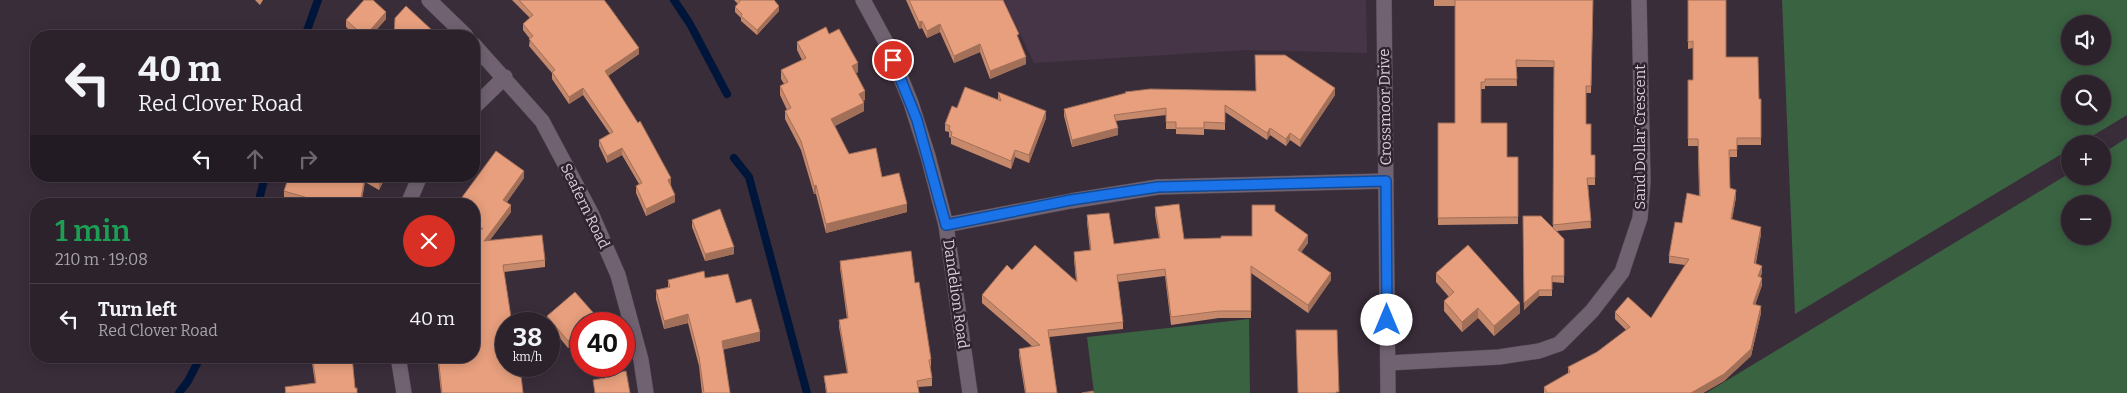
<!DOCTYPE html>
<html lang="en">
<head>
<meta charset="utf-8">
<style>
	body { margin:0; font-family:Bitter,serif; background:#382f38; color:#f1f3f6; height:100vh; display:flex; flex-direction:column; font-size:19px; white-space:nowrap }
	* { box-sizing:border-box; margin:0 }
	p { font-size:16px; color:#a6a4a9 }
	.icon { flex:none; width:28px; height:28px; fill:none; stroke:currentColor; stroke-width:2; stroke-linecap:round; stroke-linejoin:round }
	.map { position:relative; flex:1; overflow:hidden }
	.panel { position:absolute; left:30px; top:198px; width:450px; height:165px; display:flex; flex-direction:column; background:#2c222c; border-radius:20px; box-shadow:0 2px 12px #0003,0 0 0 1px #483f48 }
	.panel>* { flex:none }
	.guide { position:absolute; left:30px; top:30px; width:450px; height:152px; border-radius:20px; box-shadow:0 2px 12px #0003,0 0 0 1px #483f48; background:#2c222c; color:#f1f3f6; overflow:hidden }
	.buttons { position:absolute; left:2061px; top:15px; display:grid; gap:10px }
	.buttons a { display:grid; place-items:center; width:50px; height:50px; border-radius:50%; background:#2c222c; box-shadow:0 2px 12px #0003,0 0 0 1px #483f48; font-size:25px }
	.speed { position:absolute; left:495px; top:312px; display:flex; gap:10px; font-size:25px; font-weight:700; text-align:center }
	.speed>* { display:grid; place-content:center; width:65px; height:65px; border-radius:50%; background:#2c222c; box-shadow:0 2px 12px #0003,0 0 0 1px #483f48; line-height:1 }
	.speed small { font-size:12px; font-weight:400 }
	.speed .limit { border:8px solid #d22; background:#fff; color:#111 }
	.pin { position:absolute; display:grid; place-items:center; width:42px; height:42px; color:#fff; margin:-21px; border:2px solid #fff; border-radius:50%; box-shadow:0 1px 5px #0007 }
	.me { position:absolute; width:55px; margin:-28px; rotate:0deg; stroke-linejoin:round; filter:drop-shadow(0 0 4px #0008) }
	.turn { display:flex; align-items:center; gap:18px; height:105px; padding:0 25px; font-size:22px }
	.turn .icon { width:65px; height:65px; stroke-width:2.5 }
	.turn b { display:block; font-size:35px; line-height:42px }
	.lanes { display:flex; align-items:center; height:48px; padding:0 25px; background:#0003; justify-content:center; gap:25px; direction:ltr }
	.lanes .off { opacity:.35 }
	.round { display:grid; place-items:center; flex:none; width:52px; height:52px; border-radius:26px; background:#382f38 }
	.summary { display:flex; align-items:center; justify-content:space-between; height:85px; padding:0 25px }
	h1 { font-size:30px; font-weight:600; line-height:38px; color:#1e9e55 }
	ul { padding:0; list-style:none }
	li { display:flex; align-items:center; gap:15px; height:70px; padding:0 25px; border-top:1px solid #483f48 }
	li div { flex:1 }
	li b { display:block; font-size:19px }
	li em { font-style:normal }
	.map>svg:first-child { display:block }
</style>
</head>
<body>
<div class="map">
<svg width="2127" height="393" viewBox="0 0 2127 393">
	<rect width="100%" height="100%" fill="#3a2d3a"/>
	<path fill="#463547" d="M1004 0H1366L1367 53 1246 50 1034 63Z"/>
	<path fill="#396341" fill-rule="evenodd" d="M1782 0H2127V115L2079 144H2070V149L1795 314ZM2070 24H2102V56H2070ZM2070 84H2102V116H2070Z
		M2127 138V393H1706L2070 173V176H2102L2103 153ZM2070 204H2102V236H2070Z
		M1249 319 1250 393H1094L1087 337Z"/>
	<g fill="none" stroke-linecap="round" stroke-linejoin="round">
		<path stroke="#00153a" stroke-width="8" d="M674 0 690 24 727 94
			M305 36 318 0
			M734 158 749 177 807 393
			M258 204 265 176
			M179 393 188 381 201 356"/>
		<defs>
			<path id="street" d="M429 0 466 36
				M863 0 888 46 911 103 928 156 946 225 970 393
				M474 45 542 121 591 213 618 275 641 360 646 393
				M474 107 505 77
				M408 204 420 176
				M946 225 1071 201 1158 187 1386 181
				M398 356 404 393
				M1388 363 1499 357 1539 351 1559 344 1592 311 1622 272 1640 218 1643 181 1639 0"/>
			<path id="secondary" d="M1384 0 1388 393"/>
		</defs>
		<use href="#street" stroke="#544954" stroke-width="16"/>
		<use href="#secondary" stroke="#544954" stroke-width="16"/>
		<use href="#street" stroke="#716271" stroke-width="15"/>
		<use href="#secondary" stroke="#716271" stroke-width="15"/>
	</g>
	<path fill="#c7896c" d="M255 0H263L260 5Z
		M512 0H604L639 54 608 76 671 185 675 202 646 216 636 193V186L639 184 622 155 607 163 599 146V140L610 134 583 95 569 104 552 79V73L529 46 530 39 523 30V24L530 18Z
		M734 0H774L779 11 757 35 741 21V18L735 12V7L738 4Z
		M906 0H1003L1019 41 1026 64 990 79 980 52 954 63 940 32 927 38 922 28 919 29Z
		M1434 0H1593L1591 93H1586V124L1591 155H1595V185H1588L1591 228 1557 231 1564 239V283L1552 282V296H1539L1524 310 1523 216 1553 227 1554 67H1516L1517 86H1485V89H1481V123L1507 157H1518V224L1438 225V123H1455V6H1434Z
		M1688 0 1726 57 1759 99H1761V145H1737V157H1730V188L1736 197 1732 219 1761 234 1756 263 1762 273 1760 277 1762 285 1755 305 1761 313 1751 356 1724 381 1703 393H1544V387L1568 374V367L1597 352 1626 330 1615 319V312L1651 318 1685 265 1669 263V256L1682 223 1699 196 1698 146H1688V80H1693V48L1688 49Z
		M386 19 371 36H356L346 27V20Z
		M829 34 858 72 856 73 865 100 863 101 864 111 835 126 849 154 882 177 907 212 826 233 816 194H814L801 150 785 119V111L787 110 780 95V86L784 84 781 79V70L802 60 797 50V42Z
		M998 92 1046 118 1029 163 1015 157 1011 169 951 144V138L949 137V132L945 131V124L957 108 998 99Z
		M1335 95 1300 147 1290 140 1286 146 1270 135 1267 140 1225 112V130L1204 129V135L1176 134V129H1166V115L1116 121 1118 135 1072 147 1064 116V109Z
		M289 176H386L379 190 365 182 361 204H303L284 198V191Z
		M524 178 507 202 511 212 490 240 545 260V267L504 272 523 393H441L437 356H474V204Z
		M1155 207 1184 239 1221 238 1252 236 1275 211 1308 243 1301 252 1331 280 1308 313 1251 273V318H1219L1171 325 1165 276 1118 282 1123 322V329L1049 337 1057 393H1025L1019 356V349L1033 347 982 303V295L1012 270 1076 281 1074 259V252L1090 250 1087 222V215L1114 244 1159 238 1155 215Z
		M692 220 734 254 705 261 692 227Z
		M840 261 915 283 931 359V366L930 367 932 378V386L918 387 919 393H826L824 376 847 373 839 327V320L847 319 840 268Z
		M1436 273 1520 313 1494 336 1478 318 1462 332 1444 311V301L1449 297 1436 282Z
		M705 278 736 303 760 341 723 349 730 393H702L699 366 688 323 664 329 656 299V290L668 288V280Z
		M547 316 597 324 568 348 549 325V324L547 323Z
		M311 356H352L355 388 357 393H285V387L315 383Z"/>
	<path fill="#a26f58" d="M779 6V11L757 35V30Z
		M386 12V19L371 36H365Z
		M922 21V28L919 29V22Z
		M940 24V32L927 38V31Z
		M980 44V52L954 63V56Z
		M639 48V54L605 78V71Z
		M1026 57V64L990 79V71Z
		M858 63V72L852 75V66Z
		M583 88V95L569 104V97Z
		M1335 88V95L1300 147V140Z
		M865 91V100L859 102V94Z
		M864 103V111L831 128V119Z
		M1046 111V118L1029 163V155Z
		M1118 128V135L1072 147V140Z
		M1270 128V135L1267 140V133Z
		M1290 133V140L1286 146V139Z
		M622 148V155L607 163V156Z
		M1015 150V157L1011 169V161Z
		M524 171V178L503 207V200Z
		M365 176V182L361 204H360Z
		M383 176H386L379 190V183Z
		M671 178V185L668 187V180Z
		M816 185V194H814V186Z
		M1736 190V197L1731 226V219Z
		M675 195V202L646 216V209Z
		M907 204V212L826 233V224Z
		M511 205V212L484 248V241Z
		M1761 227V234L1754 270V263Z
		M1308 235V243L1298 257V250Z
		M734 247V254L705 261V254Z
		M1762 266V273L1758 284V276Z
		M1331 273V280L1308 313V305Z
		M1762 278V285L1753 311V304Z
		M1539 290V296L1524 310V303Z
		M1520 303V313L1494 336V326Z
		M1761 306V313L1751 356 1724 381 1703 393H1691Z
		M1478 308V318L1462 332V322Z
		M688 314V323L664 329V321Z
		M597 317V324H588Z
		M581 330V337L568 348V341Z
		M760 332V341L722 350V341Z"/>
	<path fill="#e79f7d" stroke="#a26f58" d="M364 0H373L386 12 365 36H364L346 20Z
		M519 0H604L608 5 639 48 605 71 638 123 640 121 671 178 668 180 675 195 646 209 636 186 642 183 622 148 607 156 599 140 613 132 583 88 569 97 552 72 555 70 529 39 533 36 523 24 533 15Z
		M740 0H774L779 6 757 30 741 16 742 14 735 7 740 1Z
		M909 0H1003L1019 34 1017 35 1026 57 990 71 980 44 954 56 940 24 927 31 922 21 919 22Z
		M1455 0H1593L1591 86H1586V124H1591V155H1595V178H1587L1591 221 1553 225 1554 61 1516 60 1517 79H1485V82H1481V123H1507V157H1518V217L1438 218V123H1455Z
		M1688 0H1726V57H1758L1759 99H1761V138H1737V150H1729L1730 188 1736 190 1731 219 1761 227 1754 263 1762 266 1758 276 1762 278 1753 304 1761 306 1751 349 1724 374 1691 393H1547L1544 387 1570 372 1568 367 1597 352 1630 327 1615 312 1628 297 1651 318 1689 259 1669 256 1675 222 1682 223 1687 193 1700 196 1698 139H1688V80H1693V41L1688 42Z
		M406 6 434 32 430 36H394L395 18Z
		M826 27 829 34 839 29 858 63 852 66 865 91 859 94 864 103 831 119 849 154 876 148 882 177 899 173 907 204 826 224 816 185 814 186 801 141 785 111 791 108 780 86 788 82 781 70 806 58 797 42Z
		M1255 55H1285L1335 88 1300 140 1290 133 1286 139 1270 128 1267 133 1225 105V123L1204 122V128H1176V122H1166V108L1114 115 1118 128 1072 140 1064 109 1126 93 1125 92 1150 89 1256 91Z
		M965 87 1001 101 998 92 1046 111 1029 155 1015 150 1011 161 951 136 952 132 949 130 950 126 945 124 952 106 957 108Z
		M496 151 524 171 503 200 511 205 484 241 542 235 545 260 503 265 512 324H506V366H520L523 393H442L438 356H474V229H483L474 222V204H457Z
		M289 176H365L360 204H315V200L284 191Z
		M368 176H383L379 183Z
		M1179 204 1184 239 1221 238V236H1252V205H1275V211L1308 235 1298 250 1331 273 1308 305 1251 266V311H1219L1171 317 1165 269 1117 275 1123 322 1048 330 1057 393H1026L1019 349 1040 345 982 295 1007 265 1012 270 1035 245 1077 282 1074 252 1091 250 1087 215 1109 213 1114 244 1160 238 1155 207Z
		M720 209 734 247 705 254 692 220Z
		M1523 216H1541L1564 239V276H1552V290H1539L1524 303Z
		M1468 245 1520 303 1494 326 1478 308 1462 322 1444 301 1454 292 1436 273Z
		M911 251 915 283 919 282 931 359 929 360 932 378 917 381 919 393H827L824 376 848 373 839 320 848 318 840 261Z
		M704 271 705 278 728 274 736 303 751 299 760 332 722 341 730 393H704L699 357 688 314 664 321 656 290 670 287 668 280Z
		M575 292 597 317 588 324H581V330L568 341 547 316Z
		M1296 330H1337L1339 392H1336V393H1298Z
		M312 356H352L355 388H357V393H286L285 387 316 383Z
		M626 371 630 393H595L593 380 605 378 604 374Z
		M1093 391 1094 393H1082Z"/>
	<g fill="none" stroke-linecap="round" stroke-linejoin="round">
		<defs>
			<path id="route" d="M893 60 917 120 946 225 1071 200 1158 187 1386 181 1387 320"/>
		</defs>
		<use href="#route" stroke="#114b97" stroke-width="12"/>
		<use href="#route" stroke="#1a73e8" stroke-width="9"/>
	</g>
	<g text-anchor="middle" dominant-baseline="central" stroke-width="5" stroke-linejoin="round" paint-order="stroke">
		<g font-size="15" fill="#d8cfd8" stroke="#302330">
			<text transform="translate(1385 107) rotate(-91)">Crossmoor Drive</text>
			<text transform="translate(1640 137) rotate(-90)">Sand Dollar Crescent</text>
			<text transform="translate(585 206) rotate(64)">Seafern Road</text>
			<text transform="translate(956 294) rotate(82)">Dandelion Road</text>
		</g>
	</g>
</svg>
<div class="buttons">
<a><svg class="icon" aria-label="sound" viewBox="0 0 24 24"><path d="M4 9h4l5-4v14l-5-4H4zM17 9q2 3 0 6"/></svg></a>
<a><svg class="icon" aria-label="search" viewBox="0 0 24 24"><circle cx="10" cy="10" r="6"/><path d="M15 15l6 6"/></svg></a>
<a>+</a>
<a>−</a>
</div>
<div class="speed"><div>38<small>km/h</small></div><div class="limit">40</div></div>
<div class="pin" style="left:893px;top:60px;background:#d93025"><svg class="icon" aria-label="arrive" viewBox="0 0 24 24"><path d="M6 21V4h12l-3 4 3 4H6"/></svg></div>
<svg class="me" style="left:1387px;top:320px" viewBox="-20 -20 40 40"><circle r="19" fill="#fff"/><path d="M0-13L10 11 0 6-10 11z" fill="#1a73e8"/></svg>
<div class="guide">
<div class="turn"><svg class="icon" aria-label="left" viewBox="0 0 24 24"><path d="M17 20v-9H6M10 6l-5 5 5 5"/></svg><div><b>40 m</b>Red Clover Road</div></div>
<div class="lanes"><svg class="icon" aria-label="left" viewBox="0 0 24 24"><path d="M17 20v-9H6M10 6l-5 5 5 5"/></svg><svg class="icon off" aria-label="ahead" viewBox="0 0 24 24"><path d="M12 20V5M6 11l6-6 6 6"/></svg><svg class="icon off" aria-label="right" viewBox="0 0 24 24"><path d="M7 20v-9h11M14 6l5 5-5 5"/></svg></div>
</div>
<section class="panel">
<div class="summary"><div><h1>1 min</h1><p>210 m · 19:08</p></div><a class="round" style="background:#d93025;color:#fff"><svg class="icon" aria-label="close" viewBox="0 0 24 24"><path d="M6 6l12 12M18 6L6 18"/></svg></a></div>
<ul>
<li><svg class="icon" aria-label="left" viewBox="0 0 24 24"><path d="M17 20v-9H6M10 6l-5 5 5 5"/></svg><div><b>Turn left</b><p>Red Clover Road</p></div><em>40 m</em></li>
</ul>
</section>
</div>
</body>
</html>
